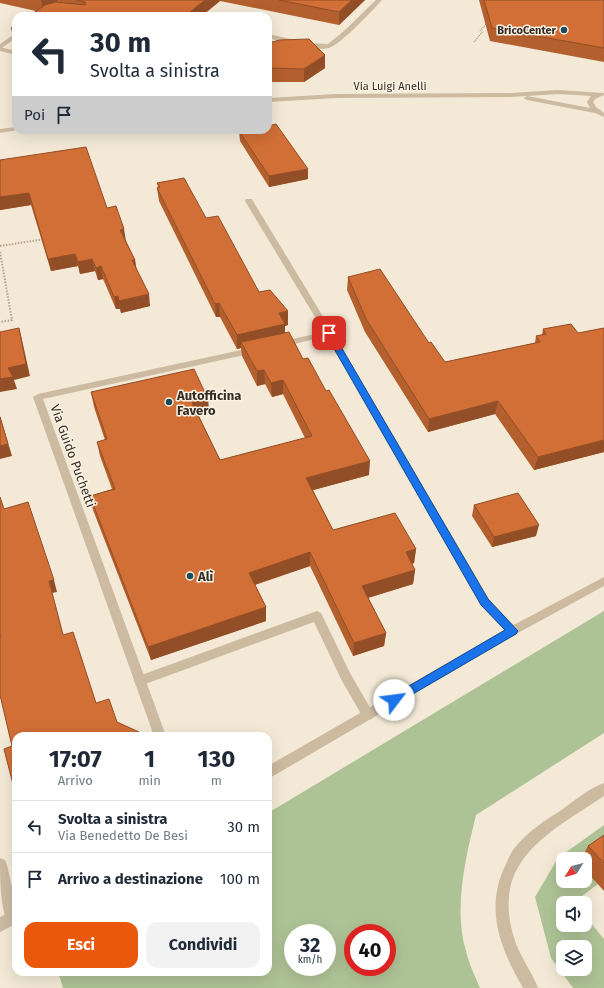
<!DOCTYPE html>
<html lang="it">
<head>
<meta charset="utf-8">
<style>
	body { margin:0; font-family:"Fira Sans",sans-serif; background:#f2f2f3; color:#1f2937; height:100vh; display:flex; flex-direction:column; font-size:15px; white-space:nowrap }
	* { box-sizing:border-box; margin:0 }
	p { font-size:13px; color:#747a83 }
	.icon { flex:none; width:22px; height:22px; fill:none; stroke:currentColor; stroke-width:2; stroke-linecap:round; stroke-linejoin:round }
	.map { position:relative; flex:1; overflow:hidden }
	.details { position:absolute; left:12px; top:732px; width:260px; height:244px; display:flex; flex-direction:column; background:#fff; border-radius:12px; box-shadow:0 4px 16px #0002 }
	.details>* { flex:none }
	.hud { position:absolute; left:12px; top:12px; width:260px; height:122px; border-radius:12px; box-shadow:0 4px 16px #0002; background:#fff; color:#1f2937; overflow:hidden }
	.needle { width:26px; rotate:233deg }
	.tools { position:absolute; left:556px; top:852px; display:grid; gap:8px }
	.tools a { display:grid; place-items:center; width:36px; height:36px; border-radius:8px; background:#fff; box-shadow:0 4px 16px #0002; font-size:20px }
	.speed { position:absolute; left:284px; top:924px; display:flex; gap:8px; font-size:20px; font-weight:700; text-align:center }
	.speed>* { display:grid; place-content:center; width:52px; height:52px; border-radius:50%; background:#fff; box-shadow:0 4px 16px #0002; line-height:1 }
	.speed small { font-size:10px; font-weight:400 }
	.speed .limit { border:6px solid #d22; background:#fff; color:#111 }
	.pin { position:absolute; display:grid; place-items:center; width:34px; height:34px; color:#fff; margin:-17px; border-radius:8px; box-shadow:0 2px 6px #0006 }
	.me { position:absolute; width:44px; margin:-22px; rotate:60deg; stroke-linejoin:round; filter:drop-shadow(0 0 3px #0008) }
	.turn { display:flex; align-items:center; gap:14px; height:84px; padding:0 12px; font-size:18px }
	.turn .icon { width:52px; height:52px; stroke-width:2.5 }
	.turn b { display:block; font-size:28px; line-height:34px }
	.then { display:flex; align-items:center; height:38px; padding:0 12px; background:#0003; gap:8px; font-size:15px }
	.eta { display:flex; justify-content:space-evenly; align-items:center; height:68px; text-align:center }
	.eta b { font-size:24px; font-weight:700; line-height:28px }
	.cta { display:flex; gap:8px; margin-top:auto; padding:8px 12px }
	.cta a { flex:1; height:46px; border-radius:12px; background:#ea580c; color:#fff; font-size:16px; font-weight:700; line-height:46px; text-align:center }
	.cta a+a { background:#f2f2f3; color:#1f2937 }
	ul { padding:0; list-style:none }
	li { display:flex; align-items:center; gap:12px; height:52px; padding:0 12px; border-top:1px solid #e0e1e3 }
	li div { flex:1 }
	li b { display:block; font-size:15px }
	li em { font-style:normal }
	.map>svg:first-child { display:block }
</style>
</head>
<body>
<div class="map">
<svg width="604" height="988" viewBox="0 0 604 988">
	<rect width="100%" height="100%" fill="#f3e9d6"/>
	<path fill="#aec395" fill-rule="evenodd" d="M604 611V733L476 815C466 856 453 909 466 951 469 964 475 976 480 988H63L58 972H268V813ZM293 933H327V967H293ZM353 933H387V967H353Z
		M604 825V846L585 859H563V881H585V870L598 884 574 902 575 903H563V925H585V916L604 939V988H573L551 958 535 897 558 858ZM563 947H585V969H563Z"/>
	<g fill="none" stroke-linecap="round" stroke-linejoin="round">
		<path stroke="#b7a48b" stroke-width="1.5" stroke-dasharray="1 1" stroke-linecap="butt" d="M480 31 487 23
			M474 42 483 31"/>
		<path stroke="#b7a48b" stroke-width="2" stroke-dasharray="1.5 1.5" stroke-linecap="butt" d="M0 246 45 239
			M0 252 12 320 0 322"/>
		<path fill="#ccbaa1" fill-rule="evenodd" d="M376 0H382C373 10 340 45 329 48 312 52 285 42 268 38V34L308 43 328 44 344 31Z
			M16 33V38L0 49V44Z
			M317 611 321 613 350 673 372 711 374 715 372 719 368 720 364 719 342 681 314 622 140 686 136 685 134 681 136 677Z
			M0 858 5 860 7 865 16 905V923L12 925 7 923C0 902 0 880 0 858Z"/>
		<path fill="#ccbaa1" fill-rule="evenodd" d="M0 47 16 51V55L0 51Z
			M558 90 604 93V95L595 99 593 102 596 107 604 113V117L595 113 527 100 524 98 527 96 590 108 587 102 591 96 558 94 511 97 336 98 268 102V98L336 94 511 93Z
			M16 127V130H18L0 133V129Z
			M246 199H252L253 201 333 333 489 599 516 628 518 631 516 634 512 636 508 634 481 605 327 336 282 347 278 344 279 342 324 332 245 201Z
			M255 347 259 350 258 352 43 399 166 736H154L33 397 38 394Z
			M604 783V796C547 834 489 861 515 941 521 958 532 972 538 988H523C500 948 484 908 506 864 509 857 512 850 517 845 529 831 545 820 560 811 574 801 588 789 604 783Z"/>
		<path fill="#ccbaa1" fill-rule="evenodd" d="M604 577V586L516 634 268 779V766L508 628Z
			M16 909V924L0 932V917Z"/>
	</g>
	<path fill="#b45f2e" d="M0 0H365L339 25 220 1 202 16H29L36 11 0 3Z
		M479 0H604V62L490 41Z
		M16 25V42L14 41 11 28Z
		M268 43 325 68 304 82H268Z
		M239 131 308 179 269 187 240 141Z
		M0 160 107 208 126 241 135 260 136 268 150 306 121 313 120 309H116L103 279 98 280 95 271 80 274 78 266 51 271 31 205 0 210Z
		M157 183 206 218 259 292 288 325 285 326V332L303 359 369 475 313 490 333 530 416 549 414 563 412 564 415 570 413 584 368 598 386 633 384 646 353 656 310 566 255 585 266 607V621L151 660 93 510 90 496 112 489 100 456 97 442 105 440 94 407 91 392 208 399 209 414 199 416 220 460 305 438 283 394 272 397 265 384 257 386 242 356 241 348 237 349 220 317H216L159 201 157 188 158 187Z
		M348 277 429 343 445 362 535 343 536 336 542 335 543 329 578 333 604 328V452L534 470 495 414 428 432 365 332 347 290Z
		M474 505 536 536 492 547 472 516Z
		M604 835V891L585 870V859H581L588 846Z"/>
	<path fill="#924e26" d="M41 0H57L58 9 44 12Z
		M205 0H220V1L201 16H185Z
		M352 0H365L339 25V12Z
		M325 55V68L304 82V69Z
		M308 169V179L269 187V176Z
		M29 193 31 205 0 210V197Z
		M124 229 126 241 120 230Z
		M75 254 78 266 51 271 48 259Z
		M92 259 95 271 80 274 78 262Z
		M132 260H135L137 272Z
		M101 266 103 279 98 280 96 268Z
		M149 294 150 306 121 313 119 301Z
		M118 296 120 309H116L114 297Z
		M219 303 220 317H216L215 304Z
		M288 311V325L285 326V338L241 342V348L237 349V335L279 313Z
		M19 328 22 340 30 376 14 380 17 389 0 392V379Z
		M264 370 265 384 257 386V371Z
		M283 380V394L272 397 271 383Z
		M208 399 209 414 194 417 192 403Z
		M498 401 495 414 428 432 429 419Z
		M0 416 12 456 0 459Z
		M604 440V452L534 470 538 457Z
		M370 461 369 475 306 492V478Z
		M539 525 536 536 492 547 494 537Z
		M416 549 414 563 404 566 406 552Z
		M310 552V566L250 586 249 573Z
		M415 570 413 584 361 600 362 586Z
		M54 580 57 592 52 593 67 646 49 581Z
		M266 607V621L151 660 148 647Z
		M386 633 384 646 353 656 354 643Z
		M139 732 140 736H128Z"/>
	<path fill="#d16f36" stroke="#924e26" d="M76 0H205L185 16H29L45 5 56 2 85 5 86 4 85 2Z
		M279 0H352L339 12Z
		M484 0H604V48L492 28Z
		M16 25V29L11 28Z
		M309 39 325 55 304 69 268 68V43L280 40Z
		M276 124 308 169 269 176 239 131 243 130H268V126Z
		M86 147 107 208 116 206 124 229 120 230 135 260H132L149 294 119 301 118 296 114 297 101 266 96 268 92 259 78 262 75 254 48 259 29 193 0 197V160Z
		M184 178 206 218 218 216 259 292 270 290 288 311 279 313 285 324 237 335 219 303 215 304 157 188 160 187 157 183Z
		M380 269 429 343 431 342 445 362 540 342 536 336 546 334 543 329 571 324 578 333 604 328V440L538 457 498 401 429 419 366 319 348 277Z
		M19 328 26 364 8 368 13 377 0 379V332Z
		M289 332 303 359 308 358 326 391 329 390 370 461 306 478 333 530 395 513 416 549 406 552 415 570 362 586 386 633 354 643 310 552 249 573 266 607 148 647 90 496 115 489 97 442 107 439 91 392 194 369 208 399 192 403 220 460 312 436 283 380 271 383 264 370 257 371 241 342Z
		M0 417 8 444 0 446Z
		M518 493 539 525 494 537 474 505Z
		M0 497 4 509 28 502 54 580 49 581 63 635 73 632 96 703 109 699 117 722 139 732 128 736H16V796L4 749 12 746 0 695V637L1 636 0 634Z
		M604 835V863L588 846Z"/>
	<path fill="#1a73e8" stroke="#114b97" d="M329 331 333 333 488 599 518 631 516 634 394 705 390 703 388 700 390 697 505 630 481 605 325 333Z"/>
	<g fill="#174d5a" stroke="#faf2e2" stroke-width="1.5">
		<circle cx="564" cy="30" r="4"/>
		<circle cx="169" cy="402" r="4"/>
		<circle cx="190" cy="576" r="4"/>
	</g>
	<g text-anchor="middle" dominant-baseline="central" stroke-width="3" stroke-linejoin="round" paint-order="stroke">
		<g font-size="11" font-weight="bold" fill="#352c25" stroke="#faf2e2" text-anchor="end">
			<text x="556" y="30">BricoCenter</text>
		</g>
		<g font-size="11" fill="#352c25" stroke="#faf2e2">
			<text x="390" y="86">Via Luigi Anelli</text>
		</g>
		<g font-size="13" font-weight="bold" fill="#352c25" stroke="#faf2e2" text-anchor="start">
			<text x="177" y="395">Autofficina<tspan x="177" dy="15">Favero</tspan></text>
			<text x="198" y="576">Alì</text>
		</g>
		<g font-size="13" fill="#352c25" stroke="#faf2e2">
			<text transform="translate(73 456) rotate(70)">Via Guido Puchetti</text>
		</g>
	</g>
</svg>
<div class="tools">
<a><svg class="needle" viewBox="-14 -14 28 28"><path d="M0-13l5 13h-10z" fill="#e53935"/><path d="M0 13l5-13h-10z" fill="#747a83"/></svg></a>
<a><svg class="icon" aria-label="sound" viewBox="0 0 24 24"><path d="M4 9h4l5-4v14l-5-4H4zM17 9q2 3 0 6"/></svg></a>
<a><svg class="icon" aria-label="layers" viewBox="0 0 24 24"><path d="M12 4l9 5-9 5-9-5zM3 14l9 5 9-5"/></svg></a>
</div>
<div class="speed"><div>32<small>km/h</small></div><div class="limit">40</div></div>
<div class="pin" style="left:329px;top:333px;background:#d93025"><svg class="icon" aria-label="arrive" viewBox="0 0 24 24"><path d="M6 21V4h12l-3 4 3 4H6"/></svg></div>
<svg class="me" style="left:394px;top:700px" viewBox="-20 -20 40 40"><circle r="19" fill="#fff"/><path d="M0-13L10 11 0 6-10 11z" fill="#1a73e8"/></svg>
<div class="hud">
<div class="turn"><svg class="icon" aria-label="left" viewBox="0 0 24 24"><path d="M17 20v-9H6M10 6l-5 5 5 5"/></svg><div><b>30 m</b>Svolta a sinistra</div></div>
<div class="then">Poi<svg class="icon" aria-label="arrive" viewBox="0 0 24 24"><path d="M6 21V4h12l-3 4 3 4H6"/></svg></div>
</div>
<section class="details">
<div class="eta">
<div><b>17:07</b><p>Arrivo</p></div>
<div><b>1</b><p>min</p></div>
<div><b>130</b><p>m</p></div>
</div>
<ul>
<li><svg class="icon" aria-label="left" viewBox="0 0 24 24"><path d="M17 20v-9H6M10 6l-5 5 5 5"/></svg><div><b>Svolta a sinistra</b><p>Via Benedetto De Besi</p></div><em>30 m</em></li>
<li><svg class="icon" aria-label="arrive" viewBox="0 0 24 24"><path d="M6 21V4h12l-3 4 3 4H6"/></svg><div><b>Arrivo a destinazione</b></div><em>100 m</em></li>
</ul>
<div class="cta"><a>Esci</a><a>Condividi</a></div>
</section>
</div>
</body>
</html>
